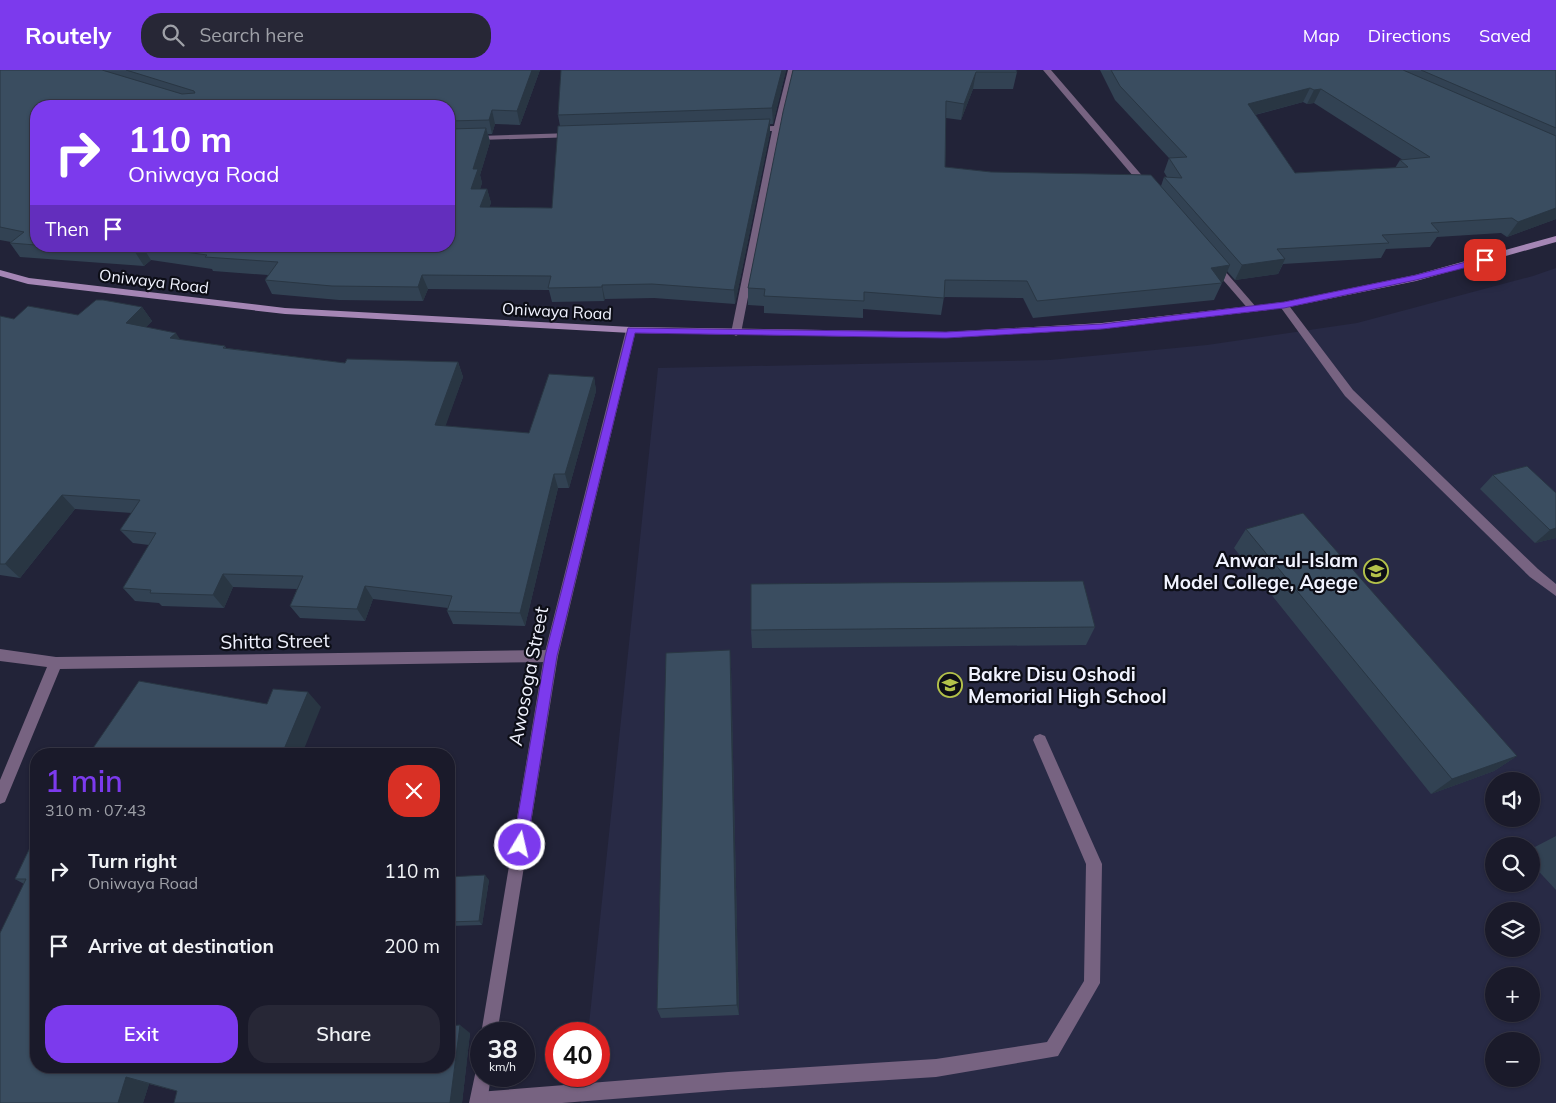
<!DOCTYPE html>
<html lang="en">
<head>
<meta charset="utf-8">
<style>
	body { margin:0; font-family:Mulish,sans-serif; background:#272736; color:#f1f3f6; height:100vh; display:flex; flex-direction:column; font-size:19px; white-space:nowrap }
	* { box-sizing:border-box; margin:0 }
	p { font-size:16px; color:#9fa1a8 }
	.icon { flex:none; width:28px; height:28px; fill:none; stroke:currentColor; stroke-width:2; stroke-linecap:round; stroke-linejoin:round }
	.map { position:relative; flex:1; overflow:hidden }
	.drawer { position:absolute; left:30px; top:678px; width:425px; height:325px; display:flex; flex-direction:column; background:#1a1a2a; border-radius:20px; box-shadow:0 1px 4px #0004,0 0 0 1px #383847 }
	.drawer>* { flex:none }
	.guide { position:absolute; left:30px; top:30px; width:425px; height:152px; border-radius:20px; box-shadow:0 1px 4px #0004,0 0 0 1px #383847; background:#7c3aed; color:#fff; overflow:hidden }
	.controls { position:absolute; left:1485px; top:702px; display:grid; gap:10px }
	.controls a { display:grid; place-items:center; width:55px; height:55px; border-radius:50%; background:#1a1a2a; box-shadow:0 1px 4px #0004,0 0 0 1px #383847; font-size:25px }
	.speed { position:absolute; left:470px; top:952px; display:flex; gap:10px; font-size:25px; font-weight:700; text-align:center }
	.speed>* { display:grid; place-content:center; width:65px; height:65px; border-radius:50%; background:#1a1a2a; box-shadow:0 1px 4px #0004,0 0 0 1px #383847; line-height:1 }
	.speed small { font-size:12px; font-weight:400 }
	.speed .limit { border:8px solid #d22; background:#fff; color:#111 }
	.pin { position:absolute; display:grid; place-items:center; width:42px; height:42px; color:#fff; margin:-21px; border-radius:10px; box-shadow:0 2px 8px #0006 }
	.me { position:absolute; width:55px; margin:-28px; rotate:9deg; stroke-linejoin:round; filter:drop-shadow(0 0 4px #0008) }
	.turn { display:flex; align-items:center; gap:18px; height:105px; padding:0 15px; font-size:22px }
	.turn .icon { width:65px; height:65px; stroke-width:2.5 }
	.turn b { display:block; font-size:35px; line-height:42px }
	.then { display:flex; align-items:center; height:48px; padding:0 15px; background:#0003; gap:10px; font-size:19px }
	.round { display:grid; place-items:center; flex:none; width:52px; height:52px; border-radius:20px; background:#272736 }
	.overview { display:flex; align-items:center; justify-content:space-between; height:85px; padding:0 15px }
	h1 { font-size:30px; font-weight:600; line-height:38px; color:#7c3aed }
	.action { display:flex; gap:10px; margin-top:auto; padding:10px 15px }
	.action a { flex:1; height:58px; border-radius:20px; background:#7c3aed; color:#fff; font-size:20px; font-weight:600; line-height:58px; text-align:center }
	.action a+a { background:#272736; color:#f1f3f6 }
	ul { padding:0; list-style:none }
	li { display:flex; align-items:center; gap:15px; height:75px; padding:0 15px }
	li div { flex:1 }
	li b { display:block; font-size:19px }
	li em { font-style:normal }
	header { display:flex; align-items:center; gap:30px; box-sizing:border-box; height:70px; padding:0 25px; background:#7c3aed; color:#fff }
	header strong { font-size:24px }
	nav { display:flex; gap:28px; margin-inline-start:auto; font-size:18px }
	.search { width:350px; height:45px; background:#272736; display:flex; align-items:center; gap:12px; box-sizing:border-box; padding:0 18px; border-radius:20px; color:#9fa1a8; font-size:19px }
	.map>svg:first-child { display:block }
</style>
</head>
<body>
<header>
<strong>Routely</strong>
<div class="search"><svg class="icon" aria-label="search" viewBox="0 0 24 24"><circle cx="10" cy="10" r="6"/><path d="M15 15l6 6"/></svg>Search here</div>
<nav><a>Map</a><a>Directions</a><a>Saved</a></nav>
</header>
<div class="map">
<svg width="1556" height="1033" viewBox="0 0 1556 1033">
	<rect width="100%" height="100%" fill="#222338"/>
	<path fill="#282a45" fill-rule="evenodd" d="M1556 198V1033H581L584 1006H599V964H588L658 298 1050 290 1207 275 1357 253 1533 206ZM1494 711H1531V749H1494ZM1494 776H1531V814H1494ZM1494 841H1531V879H1494ZM1494 906H1531V944H1494ZM1494 971H1531V1009H1494Z"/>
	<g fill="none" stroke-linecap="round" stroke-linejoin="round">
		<path fill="#776381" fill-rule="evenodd" d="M1284 232 1287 233 1353 320 1538 499 1556 514V526L1530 507 1345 326 1279 235Z
			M1040 664 1045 666 1102 794 1100 913 1058 986 936 1007 728 1020 562 1033H470L472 1025 478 1022 728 1002 936 989 1047 972 1084 911 1086 794 1033 670 1035 666Z"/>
		<path fill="#776381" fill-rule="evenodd" d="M788 0H796L781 58 741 263 736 266 731 263 772 61H754L750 59 754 57 774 56Z
			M1043 0H1051L1151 116V120H1145Z
			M572 63H575V67L449 71V67Z
			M1214 191 1217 192 1256 237V241H1250L1211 196 1209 194Z
			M0 579 56 587 551 580 556 582 558 586 556 590 551 592 60 599 5 732 0 734V710L47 597 0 591Z"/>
		<path fill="#776381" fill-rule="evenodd" d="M631 257 636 260 558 586 497 964H481V966V964L544 586 626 260Z
			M481 998V1006H491L487 1033H469L476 1000Z"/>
		<path fill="#a586b5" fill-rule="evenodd" d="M1556 166V172L1416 211 1284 238 1102 259 946 268 631 263 285 244 28 214 0 206V200L29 208 285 238 631 257 946 262 1102 253 1284 232 1415 205Z"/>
	</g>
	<path fill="#324253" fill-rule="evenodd" d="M0 0H540L520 55 495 54 492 64H488L490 72 480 105 482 113 480 119H487L491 133 489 137 552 138 560 56 558 45 786 0 773 54H770V63L735 234 654 228 605 229 604 231 552 232 549 220 428 219 423 231 339 230 272 224 265 210 268 205 213 201 212 199 151 190 144 196 20 187 10 173 11 172 0 170ZM36 36H449V176H36Z
		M793 0 1017 2 1013 19H973L961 50 946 48 945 97 991 102 1161 116 1164 107H1167L1164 102 1169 88 1115 30 1100 0H1556V149L1507 167 1501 163 1437 167 1430 177 1386 179 1381 188 1283 194 1278 204 1235 210 1227 201 1223 212H1221L1222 213 1214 230 1033 248 1023 228 944 227 941 245 863 239V248L764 243V236L748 235V218ZM1303 32 1307 34 1314 33 1403 90H1400L1395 98 1295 103 1255 45Z
		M142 237 152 251 146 257 180 270 225 276 226 278 345 293 458 292 463 307 445 356 529 363 594 307 596 321 569 418H558L525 556 453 554 447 541 448 538 373 529 365 551 300 548 290 536 297 519 233 517 224 538 162 536 159 533 135 531 123 518 149 475 133 473 120 460 132 443 75 439 20 508 0 505V246L14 249 78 245Z
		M1493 405 1556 423V468L1535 473 1480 419Z
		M1246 459 1517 686 1494 701 1431 724 1234 478Z
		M1095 557 1086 575 752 578 751 560Z
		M731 598 739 945 661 948 657 939Z
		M36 765V996L470 963 462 1033H174L177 1021 149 1014 143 1033H0L24 814 15 809Z
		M1556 766V820L1531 793V779Z
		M449 807 489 810 482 855 449 856Z"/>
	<path fill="#293643" d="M532 0H540L520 55 517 41Z
		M782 0H786L773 54 772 38Z
		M976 2 973 19 961 50 964 34Z
		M1310 18 1303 32 1242 48 1248 34Z
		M1321 19 1314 33 1307 34 1314 20Z
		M492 40 495 54 492 64 489 50Z
		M770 49V63L735 234 734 220Z
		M486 58 490 72 480 105 482 113 475 133 471 119 473 99Z
		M487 119 491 133 484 151 480 137Z
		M1556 138V149L1507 167 1518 152Z
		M142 176 151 190 144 196 135 182Z
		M1285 189 1278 204 1235 210 1242 195Z
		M1230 195 1223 212 1204 215 1211 198Z
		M422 205 428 219 423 231 418 217Z
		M602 215 605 229 604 231 602 217Z
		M142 237 152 251 136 267 126 253Z
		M176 263 185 277 170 268Z
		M458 292 463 307 441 369 435 355Z
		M594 307 596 321 569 418 565 404Z
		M554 404 558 418 525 556 520 543Z
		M62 425 75 439 20 508 5 494Z
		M1556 458V468L1535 473 1550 460Z
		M223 504 233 517 224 538 213 525Z
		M365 516 373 529 365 551 357 539Z
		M730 580 731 598 739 945 737 935Z
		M308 622 321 637 302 684H282Z
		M1517 686 1494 701 1431 724 1452 709Z
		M485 805 489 810 482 855 479 851Z
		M460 955 470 963 462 1033H450Z
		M126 1007 149 1014 143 1033H118Z"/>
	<path fill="#3a4d60" stroke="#293643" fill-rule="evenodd" d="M0 0H102L182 24 195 23 194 21 126 0H532L517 41 492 40 489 50 449 51V36H299L200 31 199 36H36V175L10 173 24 162 0 157Z
		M561 0H782L772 38 558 45Z
		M793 0H1016L1017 2H976L964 34 946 31 945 97 991 102 1151 105 1230 195 1211 198 1222 213 1037 231 1027 211 945 210 944 228 864 222V231L764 226 765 219 748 218 783 42Z
		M1111 0H1403L1556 66V138L1518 152 1512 148 1431 153 1439 162 1382 165 1389 173 1277 179 1285 189 1242 195 1164 107 1182 108 1169 88 1187 87 1120 16ZM1310 18 1314 20 1321 19 1430 87 1400 90 1408 97 1295 103 1248 34Z
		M1421 0H1556V58Z
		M770 49 734 220 652 214 602 215V217L548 218 551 206 422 205 418 217 332 216 265 210 278 192 205 187 207 185 142 176 135 182 55 176H449V59L486 58 473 99H478L471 119H487L480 137 552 138 558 56Z
		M96 230H103L142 237 126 253 176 263 170 268 225 276 223 278 345 293 347 289 458 292 435 355 529 363 549 304 594 307 565 404H554L520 543 447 541 452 526 365 516 357 539 290 536 303 506 223 504 213 525 150 523 151 520 123 518 156 463 120 460 140 430 62 425 5 494H0V246L14 249 28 236 78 245Z
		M1527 396 1556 423V458L1550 460 1493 405Z
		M1303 443 1517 686 1452 709 1246 459Z
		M1083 511 1095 557 751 560V514Z
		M730 580 737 935 657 939 666 583Z
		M139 611 267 634 273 619 308 622 282 684H89Z
		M36 765V996H449V956L460 955 450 1033H174L177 1021 126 1007 118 1033H0V863L26 809H15Z
		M485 805 479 851 449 852V807Z"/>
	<path fill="#7c3aed" stroke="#51269a" d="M1485 187 1488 188V192L1416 210 1284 238 1102 259 946 268 635 263 557 586 527 775 525 780 520 782 515 780 513 775 545 586 628 258 946 262 1102 254 1284 232 1416 205Z"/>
	<defs>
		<symbol id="school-ring" viewBox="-11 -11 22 22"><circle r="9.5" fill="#0d0e17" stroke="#b4c24a" stroke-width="1.5"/><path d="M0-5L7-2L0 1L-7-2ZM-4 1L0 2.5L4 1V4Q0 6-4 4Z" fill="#b4c24a"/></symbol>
	</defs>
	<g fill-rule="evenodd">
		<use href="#school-ring" x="1362" y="487" width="28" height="28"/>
		<use href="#school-ring" x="936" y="601" width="28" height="28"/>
	</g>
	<g text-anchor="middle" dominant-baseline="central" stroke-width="4.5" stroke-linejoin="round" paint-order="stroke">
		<g font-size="16" fill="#f1f3ff" stroke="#0d0e17">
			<text transform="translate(154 211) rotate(7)">Oniwaya Road</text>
			<text transform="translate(557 241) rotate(3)">Oniwaya Road</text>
		</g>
		<g font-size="19" font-weight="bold" fill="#f1f3ff" stroke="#0d0e17" text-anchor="end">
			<text x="1358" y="490">Anwar-ul-Islam<tspan x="1358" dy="22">Model College, Agege</tspan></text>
			<text x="968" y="604" text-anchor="start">Bakre Disu Oshodi<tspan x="968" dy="22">Memorial High School</tspan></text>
		</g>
		<g font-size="19" fill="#f1f3ff" stroke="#0d0e17">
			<text transform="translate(275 571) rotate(-1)">Shitta Street</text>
			<text transform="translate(528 606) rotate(-79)">Awosoga Street</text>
		</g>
	</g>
</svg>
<div class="controls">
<a><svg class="icon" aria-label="sound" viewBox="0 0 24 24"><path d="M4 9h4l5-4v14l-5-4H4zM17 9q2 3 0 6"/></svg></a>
<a><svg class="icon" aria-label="search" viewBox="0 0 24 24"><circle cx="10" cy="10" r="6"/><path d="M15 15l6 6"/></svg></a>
<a><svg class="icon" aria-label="layers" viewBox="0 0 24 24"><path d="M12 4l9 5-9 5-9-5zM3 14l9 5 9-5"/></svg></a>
<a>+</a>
<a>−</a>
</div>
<div class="speed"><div>38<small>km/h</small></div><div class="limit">40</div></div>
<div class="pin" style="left:1485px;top:190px;background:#d93025"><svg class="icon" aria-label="arrive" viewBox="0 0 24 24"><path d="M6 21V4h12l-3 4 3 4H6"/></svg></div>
<svg class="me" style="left:520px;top:775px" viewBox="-20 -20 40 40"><circle r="17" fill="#7c3aed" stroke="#fff" stroke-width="3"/><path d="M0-11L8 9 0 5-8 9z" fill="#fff"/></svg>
<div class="guide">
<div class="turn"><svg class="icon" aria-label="right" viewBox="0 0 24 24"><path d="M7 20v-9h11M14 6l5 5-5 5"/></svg><div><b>110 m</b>Oniwaya Road</div></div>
<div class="then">Then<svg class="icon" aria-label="arrive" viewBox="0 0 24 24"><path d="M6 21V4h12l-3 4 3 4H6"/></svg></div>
</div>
<section class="drawer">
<div class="overview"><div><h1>1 min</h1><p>310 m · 07:43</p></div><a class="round" style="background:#d93025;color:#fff"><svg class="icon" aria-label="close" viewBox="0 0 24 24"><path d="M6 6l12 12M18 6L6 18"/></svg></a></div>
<ul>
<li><svg class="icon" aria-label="right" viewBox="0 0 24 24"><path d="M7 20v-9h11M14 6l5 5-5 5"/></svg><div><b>Turn right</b><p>Oniwaya Road</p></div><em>110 m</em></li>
<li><svg class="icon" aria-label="arrive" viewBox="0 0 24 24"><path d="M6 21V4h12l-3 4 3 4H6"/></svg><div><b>Arrive at destination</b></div><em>200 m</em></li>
</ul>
<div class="action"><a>Exit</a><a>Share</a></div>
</section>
</div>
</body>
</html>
